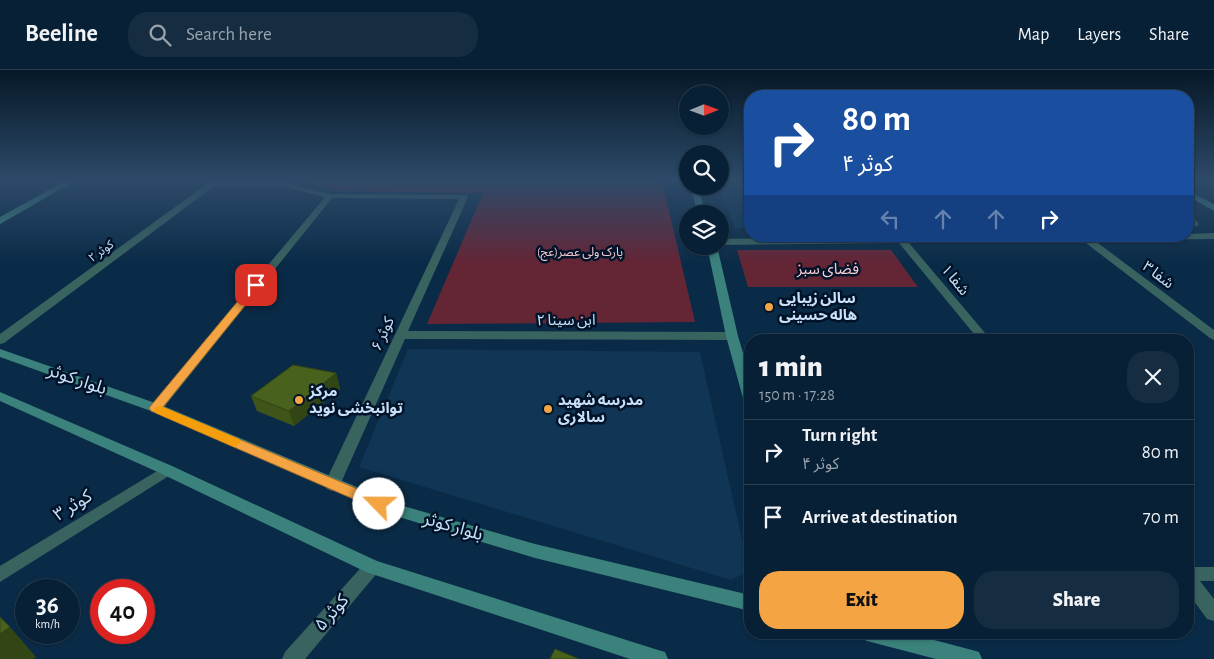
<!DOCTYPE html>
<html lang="en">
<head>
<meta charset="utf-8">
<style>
	body { margin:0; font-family:"Alegreya Sans","Noto Sans Arabic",sans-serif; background:#162d41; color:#f1f3f6; height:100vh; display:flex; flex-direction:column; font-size:19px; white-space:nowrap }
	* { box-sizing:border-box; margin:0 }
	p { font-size:16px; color:#98a3ad }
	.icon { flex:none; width:28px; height:28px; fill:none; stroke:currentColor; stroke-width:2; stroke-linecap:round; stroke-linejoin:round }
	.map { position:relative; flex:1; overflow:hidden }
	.panel { position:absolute; left:744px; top:264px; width:450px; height:305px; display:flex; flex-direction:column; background:#082035; border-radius:20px; box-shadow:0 1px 4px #0004,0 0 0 1px #293e50 }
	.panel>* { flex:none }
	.top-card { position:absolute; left:744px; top:20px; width:450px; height:152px; border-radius:20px; box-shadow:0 1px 4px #0004,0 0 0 1px #293e50; background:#1a4fa0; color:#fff; overflow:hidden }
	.needle { width:32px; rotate:89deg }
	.fabs { position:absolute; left:679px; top:15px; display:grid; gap:10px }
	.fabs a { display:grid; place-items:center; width:50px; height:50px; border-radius:50%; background:#082035; box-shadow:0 1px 4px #0004,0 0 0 1px #293e50; font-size:25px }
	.speed { position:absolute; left:15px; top:509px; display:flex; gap:10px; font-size:25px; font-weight:700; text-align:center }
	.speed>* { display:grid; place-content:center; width:65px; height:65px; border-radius:50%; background:#082035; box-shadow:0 1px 4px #0004,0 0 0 1px #293e50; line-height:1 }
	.speed small { font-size:12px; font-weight:400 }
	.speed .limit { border:8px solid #d22; background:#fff; color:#111 }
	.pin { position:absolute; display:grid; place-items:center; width:42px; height:42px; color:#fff; margin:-21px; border-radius:10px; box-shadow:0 2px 8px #0006 }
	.me { position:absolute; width:55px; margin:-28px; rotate:293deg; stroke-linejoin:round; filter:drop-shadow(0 0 4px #0008) }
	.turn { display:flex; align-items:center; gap:18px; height:105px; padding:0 15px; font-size:22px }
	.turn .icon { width:65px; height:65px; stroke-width:2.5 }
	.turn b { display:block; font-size:35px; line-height:42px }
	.lanes { display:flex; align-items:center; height:48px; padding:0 15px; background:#0003; justify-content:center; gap:25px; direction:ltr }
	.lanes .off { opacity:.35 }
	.round { display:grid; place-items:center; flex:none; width:52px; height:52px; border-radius:20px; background:#162d41 }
	.summary { display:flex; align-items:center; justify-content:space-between; height:85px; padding:0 15px }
	h1 { font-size:30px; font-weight:800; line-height:38px }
	.action { display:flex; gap:10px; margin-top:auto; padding:10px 15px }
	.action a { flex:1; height:58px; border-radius:20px; background:#f4a443; color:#111; font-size:20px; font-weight:800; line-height:58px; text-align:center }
	.action a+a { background:#162d41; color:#f1f3f6 }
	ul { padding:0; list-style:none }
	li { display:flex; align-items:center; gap:15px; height:65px; padding:0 15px; border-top:1px solid #293e50 }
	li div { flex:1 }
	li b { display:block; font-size:19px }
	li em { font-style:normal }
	header { display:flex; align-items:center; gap:30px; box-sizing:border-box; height:70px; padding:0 25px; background:#082035; border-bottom:1px solid #293e50 }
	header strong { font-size:24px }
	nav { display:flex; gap:28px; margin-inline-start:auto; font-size:18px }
	.search { width:350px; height:45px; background:#162d41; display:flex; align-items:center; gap:12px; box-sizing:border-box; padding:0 18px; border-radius:20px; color:#98a3ad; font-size:19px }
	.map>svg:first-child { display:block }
</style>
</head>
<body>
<header>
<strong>Beeline</strong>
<div class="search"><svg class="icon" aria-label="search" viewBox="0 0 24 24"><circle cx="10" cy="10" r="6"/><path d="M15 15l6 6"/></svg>Search here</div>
<nav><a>Map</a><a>Layers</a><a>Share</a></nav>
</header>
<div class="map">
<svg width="1214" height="589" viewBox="0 0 1214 589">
	<rect width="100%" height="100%" fill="#0a2b47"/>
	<path fill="#103555" d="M720 111H750V158H735L718 116H720Z
		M408 279 700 282 749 501 731 510 359 397Z"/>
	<path fill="#642535" d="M299 111H662L695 252 427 254 483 123 334 121Z
		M737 180H891L918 217H748Z"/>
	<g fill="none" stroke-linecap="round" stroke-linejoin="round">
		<path fill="#39635f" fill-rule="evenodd" d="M1188 146 1198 152V156L1188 157Z"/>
		<path fill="#39635f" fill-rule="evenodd" d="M211 111 286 113 330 124 467 125 468 127 408 261 732 262 738 266 732 270 405 269 340 415 337 419 332 421 327 419 324 415 459 129 332 128 161 341H151L149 338 151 335 325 127 286 117H213L4 273 0 274V264Z
			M1214 163V169L1094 170 1214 260V270L1210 268 1082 170 909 173 991 270H979L899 173 720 175V169L901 166H1188V164Z
			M167 395 172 396 175 400 172 404 0 512V496Z
			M372 490 378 492 381 497 378 502 305 589H282L285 582 366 492Z
			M1188 497H1214V511H1200L1214 529V551L1207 549 1188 523Z"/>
		<path fill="#3b827c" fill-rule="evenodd" d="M65 111H75L0 154V147Z
			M690 116H698L706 144H698Z
			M1188 121 1214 134V141L1188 126Z
			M707 176H717L738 266 750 306V332L743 328 726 266Z
			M0 279 161 335 400 435 535 474 750 525V541L535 488 389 444 151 341 0 287Z
			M0 322 172 396 377 491 658 580 665 582 668 589H630L366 502 162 404 0 331Z
			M858 562H904L972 580 979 582 982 589H936L867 571 860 568Z"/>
	</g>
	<path fill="#3e5419" d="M336 303 340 319 294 356 257 341 251 326Z"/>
	<path fill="#324514" d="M336 303 340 319 294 356 289 341Z
		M10 557 36 587 33 589H0V564Z"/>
	<path fill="#48621d" stroke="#324514" d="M293 295 336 303 289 341 251 326Z
		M0 547 10 557 0 564Z
		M555 579 579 589H550Z"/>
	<linearGradient id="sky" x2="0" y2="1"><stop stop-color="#061827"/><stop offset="0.57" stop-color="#2d4a69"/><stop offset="1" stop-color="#2d4a69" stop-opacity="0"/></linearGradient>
	<rect width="1214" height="194" fill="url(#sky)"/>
	<path fill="#f4a443" stroke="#9f6b2c" d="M256 212 261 215 260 217 163 337 384 430 387 434 384 438H374L151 341 149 338 253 213Z"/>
	<path fill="#f59e0b" d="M161 336 239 369 241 372 234 377 230 375 156 343 154 340 156 337Z"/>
	<g fill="#f4a443" stroke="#001328" stroke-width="2">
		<circle cx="769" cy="237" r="5"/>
		<circle cx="299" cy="330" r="5"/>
		<circle cx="548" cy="339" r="5"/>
	</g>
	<g text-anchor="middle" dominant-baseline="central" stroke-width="5" stroke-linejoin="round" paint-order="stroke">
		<g font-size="12" fill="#c8e0f8" stroke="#001328">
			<text transform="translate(101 181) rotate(-36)">کوثر ۲</text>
		</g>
		<g font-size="12" fill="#faccd3" stroke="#001328">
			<text x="580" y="182">پارک ولی عصر(عج)</text>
		</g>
		<g font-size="15" fill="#faccd3" stroke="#001328">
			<text x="828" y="199">فضای سبز</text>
		</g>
		<g font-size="15" fill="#c8e0f8" stroke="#001328">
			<text transform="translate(1158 205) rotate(37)">شفا ۳</text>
			<text transform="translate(955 210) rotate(51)">شفا ۱</text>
			<text x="566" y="250">ابن سینا ۲</text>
			<text transform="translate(383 264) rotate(-66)">کوثر ۶</text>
		</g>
		<g font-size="15" font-weight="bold" fill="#c8e0f8" stroke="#001328" text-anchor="start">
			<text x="779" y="228">سالن زیبایی<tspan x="779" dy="17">هاله حسینی</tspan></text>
			<text x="309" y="321">مرکز<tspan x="309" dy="17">توانبخشی نوید</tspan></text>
			<text x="558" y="330">مدرسه شهید<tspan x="558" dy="17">سالاری</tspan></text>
		</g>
		<g font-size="18" fill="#c8e0f8" stroke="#001328">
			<text transform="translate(77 310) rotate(19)">بلوار کوثر</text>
			<text transform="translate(73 436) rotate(-32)">کوثر ۳</text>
			<text transform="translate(453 457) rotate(16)">بلوار کوثر</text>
			<text transform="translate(332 543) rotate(-49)">کوثر ۵</text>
		</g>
	</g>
</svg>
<div class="fabs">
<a><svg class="needle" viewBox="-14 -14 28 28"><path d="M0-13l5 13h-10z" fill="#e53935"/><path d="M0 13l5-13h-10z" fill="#98a3ad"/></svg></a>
<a><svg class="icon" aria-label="search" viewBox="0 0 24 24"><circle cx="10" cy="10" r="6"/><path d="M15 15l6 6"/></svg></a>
<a><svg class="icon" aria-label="layers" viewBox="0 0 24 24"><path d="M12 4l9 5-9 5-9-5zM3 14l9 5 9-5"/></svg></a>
</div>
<div class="speed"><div>36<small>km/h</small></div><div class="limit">40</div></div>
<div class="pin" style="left:256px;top:215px;background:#d93025"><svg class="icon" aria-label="arrive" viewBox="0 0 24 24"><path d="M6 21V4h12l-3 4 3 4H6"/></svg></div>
<svg class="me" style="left:379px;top:434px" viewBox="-20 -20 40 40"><circle r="19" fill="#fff"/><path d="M0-13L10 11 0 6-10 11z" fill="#f4a443"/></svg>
<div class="top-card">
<div class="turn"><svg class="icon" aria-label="right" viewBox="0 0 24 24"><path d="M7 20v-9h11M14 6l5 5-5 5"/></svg><div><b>80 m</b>کوثر ۴</div></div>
<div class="lanes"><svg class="icon off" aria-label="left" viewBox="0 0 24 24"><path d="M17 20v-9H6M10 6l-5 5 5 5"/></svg><svg class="icon off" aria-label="ahead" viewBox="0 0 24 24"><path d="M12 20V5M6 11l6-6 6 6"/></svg><svg class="icon off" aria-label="ahead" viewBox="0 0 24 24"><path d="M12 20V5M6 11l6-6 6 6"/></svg><svg class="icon" aria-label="right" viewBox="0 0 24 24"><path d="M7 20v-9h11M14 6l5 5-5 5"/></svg></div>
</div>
<section class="panel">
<div class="summary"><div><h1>1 min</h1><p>150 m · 17:28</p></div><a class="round"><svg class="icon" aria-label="close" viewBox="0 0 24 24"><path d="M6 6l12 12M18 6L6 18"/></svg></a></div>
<ul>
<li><svg class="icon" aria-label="right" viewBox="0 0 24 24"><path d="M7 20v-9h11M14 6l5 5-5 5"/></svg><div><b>Turn right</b><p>کوثر ۴</p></div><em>80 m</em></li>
<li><svg class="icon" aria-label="arrive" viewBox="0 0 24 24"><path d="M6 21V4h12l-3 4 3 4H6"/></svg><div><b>Arrive at destination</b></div><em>70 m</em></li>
</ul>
<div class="action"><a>Exit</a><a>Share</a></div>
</section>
</div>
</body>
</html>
